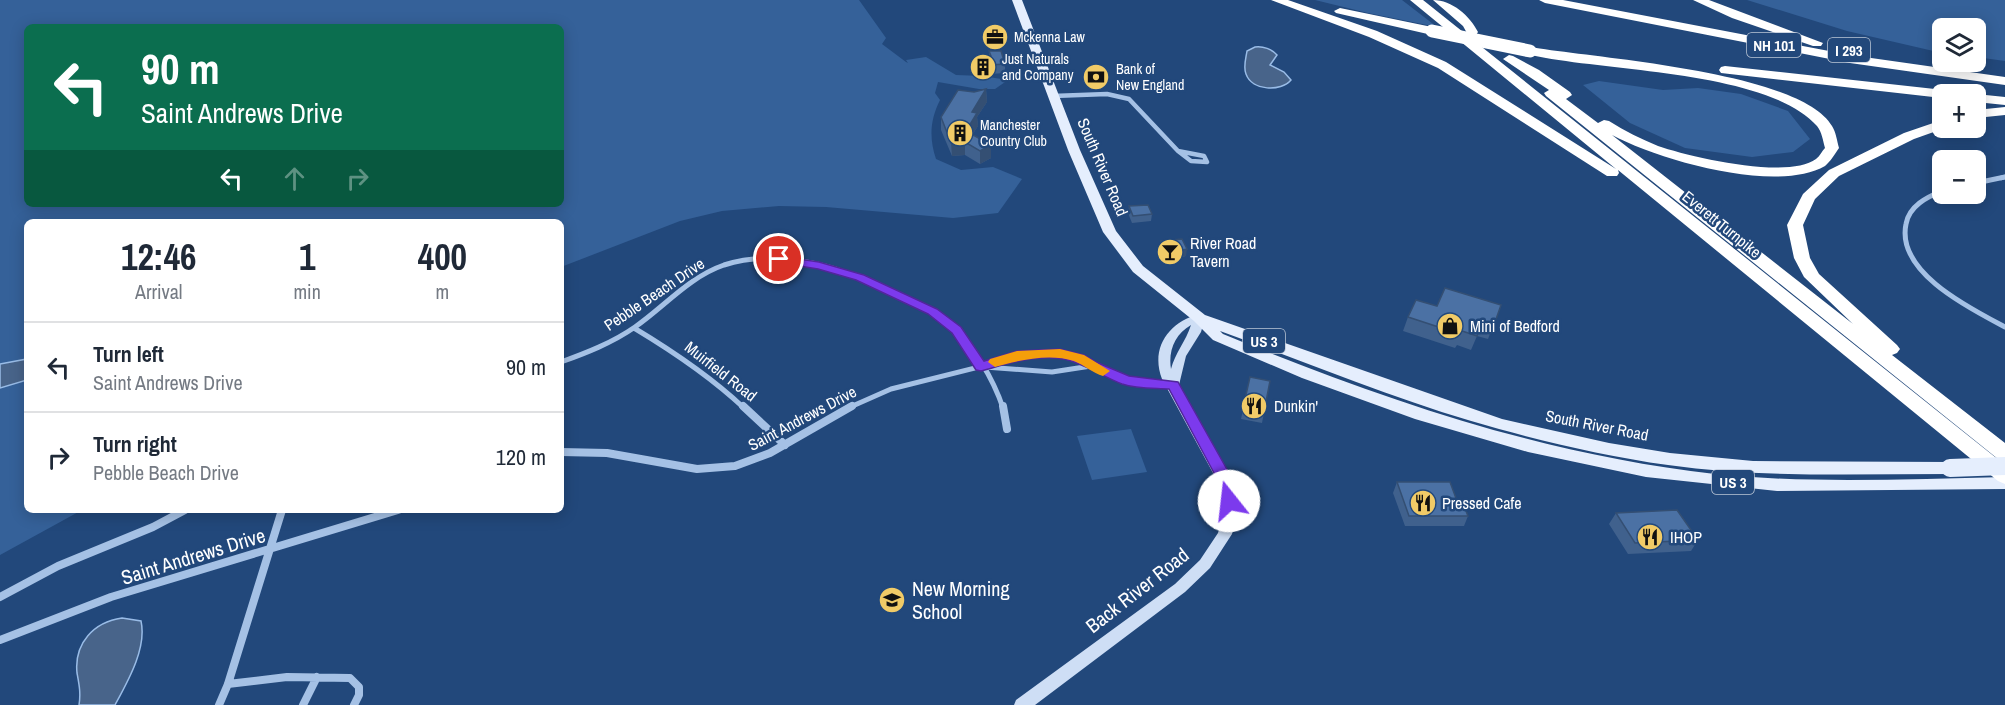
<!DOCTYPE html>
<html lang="en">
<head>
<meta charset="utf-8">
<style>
	body { margin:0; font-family:"Archivo Narrow",sans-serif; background:#f6f6f7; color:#1f2937; height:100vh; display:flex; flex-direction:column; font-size:22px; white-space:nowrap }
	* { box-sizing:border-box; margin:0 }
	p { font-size:20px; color:#747a83 }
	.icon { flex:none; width:33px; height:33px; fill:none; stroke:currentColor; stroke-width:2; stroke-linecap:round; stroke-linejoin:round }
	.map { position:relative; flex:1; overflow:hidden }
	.panel { position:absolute; left:24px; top:219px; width:540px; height:294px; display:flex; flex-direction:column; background:#fff; border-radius:9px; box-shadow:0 3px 15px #0003 }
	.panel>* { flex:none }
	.banner { position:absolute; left:24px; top:24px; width:540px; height:183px; border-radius:9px; box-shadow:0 3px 15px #0003; background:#0b6e4f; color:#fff; overflow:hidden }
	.tools { position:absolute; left:1932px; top:18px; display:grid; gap:12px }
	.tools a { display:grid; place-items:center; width:54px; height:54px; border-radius:9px; background:#fff; box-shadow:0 3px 15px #0003; font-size:30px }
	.pin { position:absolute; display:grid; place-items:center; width:51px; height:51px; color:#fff; margin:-26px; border:3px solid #fff; border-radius:50%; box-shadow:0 2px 6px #0007 }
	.me { position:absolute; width:66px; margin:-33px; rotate:344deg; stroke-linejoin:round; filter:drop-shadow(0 0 4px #0008) }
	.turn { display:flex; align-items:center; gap:21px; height:126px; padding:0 18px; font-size:27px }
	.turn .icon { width:78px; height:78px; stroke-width:2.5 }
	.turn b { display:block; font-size:42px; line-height:51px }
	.lanes { display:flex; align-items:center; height:57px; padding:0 18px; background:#0003; justify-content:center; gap:30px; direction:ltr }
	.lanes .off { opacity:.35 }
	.eta { display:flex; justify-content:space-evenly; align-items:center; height:102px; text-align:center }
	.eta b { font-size:36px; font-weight:700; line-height:42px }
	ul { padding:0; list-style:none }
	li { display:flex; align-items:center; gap:18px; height:90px; padding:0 18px; border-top:2px solid #e0e1e3 }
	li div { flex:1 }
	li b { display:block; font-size:22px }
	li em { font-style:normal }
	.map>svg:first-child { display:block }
</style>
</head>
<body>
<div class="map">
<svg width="2005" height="705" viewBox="0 0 2005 705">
	<rect width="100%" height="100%" fill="#22487b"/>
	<path fill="#356199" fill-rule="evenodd" d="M0 0H859L886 38 882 44 906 62 908 63 906 60 926 57 956 75 982 76 1008 80 995 89H979L938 82 935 93 940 100C930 120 929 138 936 159L961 170 993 167 1022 179 998 213 953 218 826 207 779 206 722 211 680 221 561 267V222H27V510H82L0 555ZM27 27H561V204H27Z
		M1315 0H1402L1437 27 1368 13Z
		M1747 0H2005V61L1976 57V28H1942V53L1847 31Z
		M1599 81 1663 90 1698 88 1741 94 1788 111 1810 139 1793 152 1752 157 1685 148 1630 123 1583 85Z
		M1131 429 1147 472 1092 480 1077 436Z"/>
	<path fill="#48648a" stroke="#99bce7" stroke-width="1.5" d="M1255 47C1263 46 1272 49 1277 55L1270 65 1284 72 1291 80C1281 92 1252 91 1246 74 1243 67 1246 58 1247 51Z
		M27 359V380L0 388V364Z
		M122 618 141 621C147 648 128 681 115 705H79C81 693 79 684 77 673 74 643 94 622 122 618Z"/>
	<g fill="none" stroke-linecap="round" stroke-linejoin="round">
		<path stroke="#a5c1e5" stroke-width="4.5" d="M1053 96 1107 94 1129 99 1178 151
			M1178 151 1204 156 1207 162 1191 161Z
			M2001 178 2005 177"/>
		<path stroke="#a5c1e5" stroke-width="5" d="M1976 183 2005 177
			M1942 191C1927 197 1909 206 1906 224 1896 272 1969 308 2005 327
			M634 328C674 352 710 376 744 408
			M561 362C586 353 612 343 635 327 664 307 689 277 724 265 784 246 849 270 903 297 919 305 937 312 950 324 973 345 993 378 1003 408
			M985 367 1052 372 1091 366
			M848 408 891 389 1027 355H1068L1127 380 1171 385"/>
		<path stroke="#a5c1e5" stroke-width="8" d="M743 406 785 445
			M1003 406 1007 429
			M561 452 607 453 697 469 735 466 770 453 852 406
			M0 597 58 566 153 527 185 510
			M0 640 111 597 398 510
			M228 684 287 677 350 678 359 687V695L354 705
			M219 705 228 684 282 510
			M303 705 317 677"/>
		<path fill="#cedef5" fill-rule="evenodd" d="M1199 314 1205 318 1201 332 1186 356 1179 385 1233 484 1237 514 1232 534 1210 568 1185 592 1035 705H1014L1016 700 1175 584 1200 560 1218 533 1223 514 1219 484 1162 379C1150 348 1169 322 1199 314ZM1191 325C1186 341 1175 353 1171 369 1168 351 1175 334 1191 325Z"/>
		<path fill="#e5eefd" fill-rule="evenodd" d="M1012 0H1022L1080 150 1116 231 1143 266 1205 315 1502 419 1609 443 1670 453 1753 461 1950 462 1956 464 1958 468 1956 472 1950 474C1856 474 1761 478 1668 465 1611 457 1554 444 1499 429 1406 404 1311 364 1220 331L1223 334C1382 399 1543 455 1715 474 1811 484 1908 479 2005 477V489L1777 491 1646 477 1528 452 1415 419 1302 378 1213 340 1194 321 1133 272 1103 232 1068 150Z"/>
		<path fill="#fff" fill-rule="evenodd" d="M1271 0H1288L1377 31 1446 62 1616 169 1410 0H1423L2005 465V484L1998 481 1618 170 1619 173 1617 176H1607L1438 68 1369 37Z
			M1433 0C1452 0 1470 16 1478 32L1476 35H1468L1463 26Z
			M1539 0H1563L1850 55 2005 77V85L1850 63 1545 3Z
			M1693 0H1709L1823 43 1821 46H1813L1732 18Z
			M1340 8 1432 27 1438 31 1432 35 1336 13 1334 11Z
			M1530 47C1593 58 1800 71 1832 126 1836 132 1837 141 1839 148 1835 154 1830 162 1825 166 1776 194 1659 160 1612 135L1853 324 1804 277 1794 258 1787 225 1803 194 1829 170 1904 133 1942 120V128H1945L1914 139 1839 176 1815 199 1803 225 1810 258 1819 274 1897 345 1900 349 1897 353 1892 355 2005 443V461L1998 459 1546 96 1544 93 1549 90 1503 59 1509 55 1513 56 1539 70 1570 92 1572 95 1566 99 1598 123 1604 120 1609 121C1625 131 1641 139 1658 146 1690 157 1788 180 1816 159 1820 156 1822 151 1825 148 1823 141 1822 132 1817 126 1766 69 1600 72 1526 54V48Z
			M1725 66 1944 90 1951 94H1942V98L1721 73 1719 70 1721 67Z
			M1974 94H1976L2005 97V105L1976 102Z
			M2005 107V115L1976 118V110Z"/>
		<path stroke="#e5eefd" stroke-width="18" d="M1950 468 2005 466"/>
		<path stroke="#fff" stroke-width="13" d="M1432 31 1530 51"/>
	</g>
	<path fill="#40618d" d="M989 51 1005 64V73L990 74 988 65V56H989Z
		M986 89 987 102 977 117 978 126 972 135 991 158 980 164 965 155 952 156 941 130V117L974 92Z
		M1129 206 1152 214 1151 221 1132 223 1128 213Z
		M1161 241 1186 256 1174 259 1164 257 1161 248Z
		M1501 305 1488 339 1477 336 1471 350 1457 345 1455 348 1403 331 1408 317 1437 306Z
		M1250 377 1270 381 1262 423 1241 419Z
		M1397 482 1457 501 1468 516 1464 526H1405L1393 493Z
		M1616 513 1698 540 1691 551 1628 554 1609 524Z"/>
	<path fill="#344f73" d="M986 89 987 102 977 117 978 126 966 144V131L972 112Z
		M965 142V155L952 156 951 143Z
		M991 145V158L980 164V151Z
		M1187 249 1186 256 1174 259 1175 252Z"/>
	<path fill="#4b71a4" stroke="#344f73" stroke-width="1.5" d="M989 51H1001L1005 64 990 65 988 56H991Z
		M986 89 972 112 977 113 966 131 991 145 980 151 965 142 951 143 941 117 958 90 974 92Z
		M1148 205 1152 214 1133 216 1129 206Z
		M1182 239 1187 249 1175 252 1165 250 1161 241Z
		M1445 288 1501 305 1494 325 1482 321 1477 336 1462 331 1460 334 1408 317 1416 300 1437 306Z
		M1250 377 1270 381 1264 412 1243 408Z
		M1397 482H1450L1457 501H1462L1468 516H1409Z
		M1677 510 1698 540 1635 543 1616 513Z"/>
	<path fill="#7c3aed" stroke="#51269a" stroke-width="1.5" d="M779 256 819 262 864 275 937 309 961 327 984 361 1017 351 1060 349 1084 355 1096 362 1129 376 1178 382 1229 473 1237 501 1235 505H1224L1214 473 1169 389C1154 388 1137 389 1122 384 1103 377 1082 362 1063 359 1035 354 1007 364 981 371L976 370 952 333 928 314 856 280 818 269 774 262 772 259 774 257Z"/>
	<path fill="#f59e0b" d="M1060 349 1084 355 1110 371 1103 376C1093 373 1084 365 1074 361 1050 353 1019 360 995 367L988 362 990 359 1017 351Z"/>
	<defs>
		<symbol id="office-disc" viewBox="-11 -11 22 22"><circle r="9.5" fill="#f1cb67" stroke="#22487b"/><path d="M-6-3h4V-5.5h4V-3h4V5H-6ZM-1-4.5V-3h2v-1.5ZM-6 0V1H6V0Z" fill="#111"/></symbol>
		<symbol id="building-disc" viewBox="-11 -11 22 22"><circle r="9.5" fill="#f1cb67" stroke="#22487b"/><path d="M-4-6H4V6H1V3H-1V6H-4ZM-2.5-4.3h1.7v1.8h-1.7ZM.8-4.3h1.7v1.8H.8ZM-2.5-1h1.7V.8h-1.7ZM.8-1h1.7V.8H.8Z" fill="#111"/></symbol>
		<symbol id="bank-disc" viewBox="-11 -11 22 22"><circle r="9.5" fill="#f1cb67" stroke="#22487b"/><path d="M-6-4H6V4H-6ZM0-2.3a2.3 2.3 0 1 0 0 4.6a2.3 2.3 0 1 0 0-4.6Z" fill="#111"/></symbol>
		<symbol id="bar-disc" viewBox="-11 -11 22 22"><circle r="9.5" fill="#f1cb67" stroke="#22487b"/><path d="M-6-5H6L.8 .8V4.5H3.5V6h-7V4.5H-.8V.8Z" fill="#111"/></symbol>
		<symbol id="shop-disc" viewBox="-11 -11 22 22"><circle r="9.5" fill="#f1cb67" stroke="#22487b"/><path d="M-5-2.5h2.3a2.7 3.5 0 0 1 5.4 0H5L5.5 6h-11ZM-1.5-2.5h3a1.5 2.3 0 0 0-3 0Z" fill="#111"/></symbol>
		<symbol id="restaurant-disc" viewBox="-11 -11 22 22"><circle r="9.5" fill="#f1cb67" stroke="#22487b"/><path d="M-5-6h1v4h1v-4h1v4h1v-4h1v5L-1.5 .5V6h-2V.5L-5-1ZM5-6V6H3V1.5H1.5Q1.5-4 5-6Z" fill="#111"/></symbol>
		<symbol id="school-disc" viewBox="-11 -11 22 22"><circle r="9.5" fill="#f1cb67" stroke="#22487b"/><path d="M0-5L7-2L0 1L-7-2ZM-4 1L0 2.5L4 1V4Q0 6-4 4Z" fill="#111"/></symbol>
	</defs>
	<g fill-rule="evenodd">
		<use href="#office-disc" x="980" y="22" width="30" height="30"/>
		<use href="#building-disc" x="968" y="52" width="30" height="30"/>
		<use href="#bank-disc" x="1081" y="62" width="30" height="30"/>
		<use href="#building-disc" x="945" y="118" width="30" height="30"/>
		<use href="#bar-disc" x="1155" y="237" width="30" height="30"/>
		<use href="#shop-disc" x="1435" y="311" width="30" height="30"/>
		<use href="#restaurant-disc" x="1239" y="391" width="30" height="30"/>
		<use href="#restaurant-disc" x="1408" y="488" width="30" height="30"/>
		<use href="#restaurant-disc" x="1635" y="522" width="30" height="30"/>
		<use href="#school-disc" x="877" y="585" width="30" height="30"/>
	</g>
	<g text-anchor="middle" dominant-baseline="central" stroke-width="5" stroke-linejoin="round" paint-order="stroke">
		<g font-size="14" fill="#fff" stroke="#22487b" text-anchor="start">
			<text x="1014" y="37">Mckenna Law</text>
			<text x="1002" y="59">Just Naturals<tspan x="1002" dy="16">and Company</tspan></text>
			<text x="1116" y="69">Bank of<tspan x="1116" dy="16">New England</tspan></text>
			<text x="980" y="125">Manchester<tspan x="980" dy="16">Country Club</tspan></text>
		</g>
		<g fill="#22487b" stroke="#bdc8d7" stroke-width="1.5">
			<rect x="1747" y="33" width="54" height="24" rx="4.5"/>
			<rect x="1828" y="38" width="42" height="24" rx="4.5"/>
			<rect x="1243" y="329" width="42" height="24" rx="4.5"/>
			<rect x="1712" y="470" width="42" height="24" rx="4.5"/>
		</g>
		<g font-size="15" font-weight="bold" fill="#fff">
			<text x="1774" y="45">NH 101</text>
			<text x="1849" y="50">I 293</text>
			<text x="1264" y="341">US 3</text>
			<text x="1733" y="482">US 3</text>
		</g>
		<g font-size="16" fill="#fff" stroke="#22487b">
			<text transform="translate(1103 167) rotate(67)">South River Road</text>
			<text transform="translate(1722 224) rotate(39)">Everett Turnpike</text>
			<text transform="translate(654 294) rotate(-34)">Pebble Beach Drive</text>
			<text transform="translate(721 371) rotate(38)">Muirfield Road</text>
			<text transform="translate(802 418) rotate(-28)">Saint Andrews Drive</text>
			<text transform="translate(1597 425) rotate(11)">South River Road</text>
		</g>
		<g font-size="16" fill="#fff" stroke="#22487b" text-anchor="start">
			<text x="1190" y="243">River Road<tspan x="1190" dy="18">Tavern</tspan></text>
			<text x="1470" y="326">Mini of Bedford</text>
			<text x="1274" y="406">Dunkin'</text>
			<text x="1442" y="503">Pressed Cafe</text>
			<text x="1670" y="537">IHOP</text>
		</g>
		<g font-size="20" fill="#fff" stroke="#22487b">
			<text transform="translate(193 556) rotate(-17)">Saint Andrews Drive</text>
			<text transform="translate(1137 590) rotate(-38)">Back River Road</text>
		</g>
		<g font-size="20" fill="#fff" stroke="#22487b" text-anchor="start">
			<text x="912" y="588">New Morning<tspan x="912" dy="23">School</tspan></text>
		</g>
	</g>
</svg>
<div class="tools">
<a><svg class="icon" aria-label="layers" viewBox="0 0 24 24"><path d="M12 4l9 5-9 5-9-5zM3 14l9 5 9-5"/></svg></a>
<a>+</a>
<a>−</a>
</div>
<div class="pin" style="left:779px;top:259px;background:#d93025"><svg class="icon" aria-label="arrive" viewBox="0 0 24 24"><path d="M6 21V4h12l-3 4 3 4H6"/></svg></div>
<svg class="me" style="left:1229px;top:501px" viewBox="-20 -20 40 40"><circle r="19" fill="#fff"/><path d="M0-13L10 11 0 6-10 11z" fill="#7c3aed"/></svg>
<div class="banner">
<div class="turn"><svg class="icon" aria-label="left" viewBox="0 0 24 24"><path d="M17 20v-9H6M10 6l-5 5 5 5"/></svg><div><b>90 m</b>Saint Andrews Drive</div></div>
<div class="lanes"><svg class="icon" aria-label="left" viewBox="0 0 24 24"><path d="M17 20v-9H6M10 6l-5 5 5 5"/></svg><svg class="icon off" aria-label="ahead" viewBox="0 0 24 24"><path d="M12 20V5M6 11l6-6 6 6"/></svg><svg class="icon off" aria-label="right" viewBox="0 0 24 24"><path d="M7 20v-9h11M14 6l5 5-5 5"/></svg></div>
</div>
<section class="panel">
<div class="eta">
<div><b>12:46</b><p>Arrival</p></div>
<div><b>1</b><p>min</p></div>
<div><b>400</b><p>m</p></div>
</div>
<ul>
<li><svg class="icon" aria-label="left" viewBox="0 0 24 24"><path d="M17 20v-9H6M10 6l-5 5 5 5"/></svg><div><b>Turn left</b><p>Saint Andrews Drive</p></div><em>90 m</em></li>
<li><svg class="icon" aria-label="right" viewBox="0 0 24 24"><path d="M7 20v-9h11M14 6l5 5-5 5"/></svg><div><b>Turn right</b><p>Pebble Beach Drive</p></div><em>120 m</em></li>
</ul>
</section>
</div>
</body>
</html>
